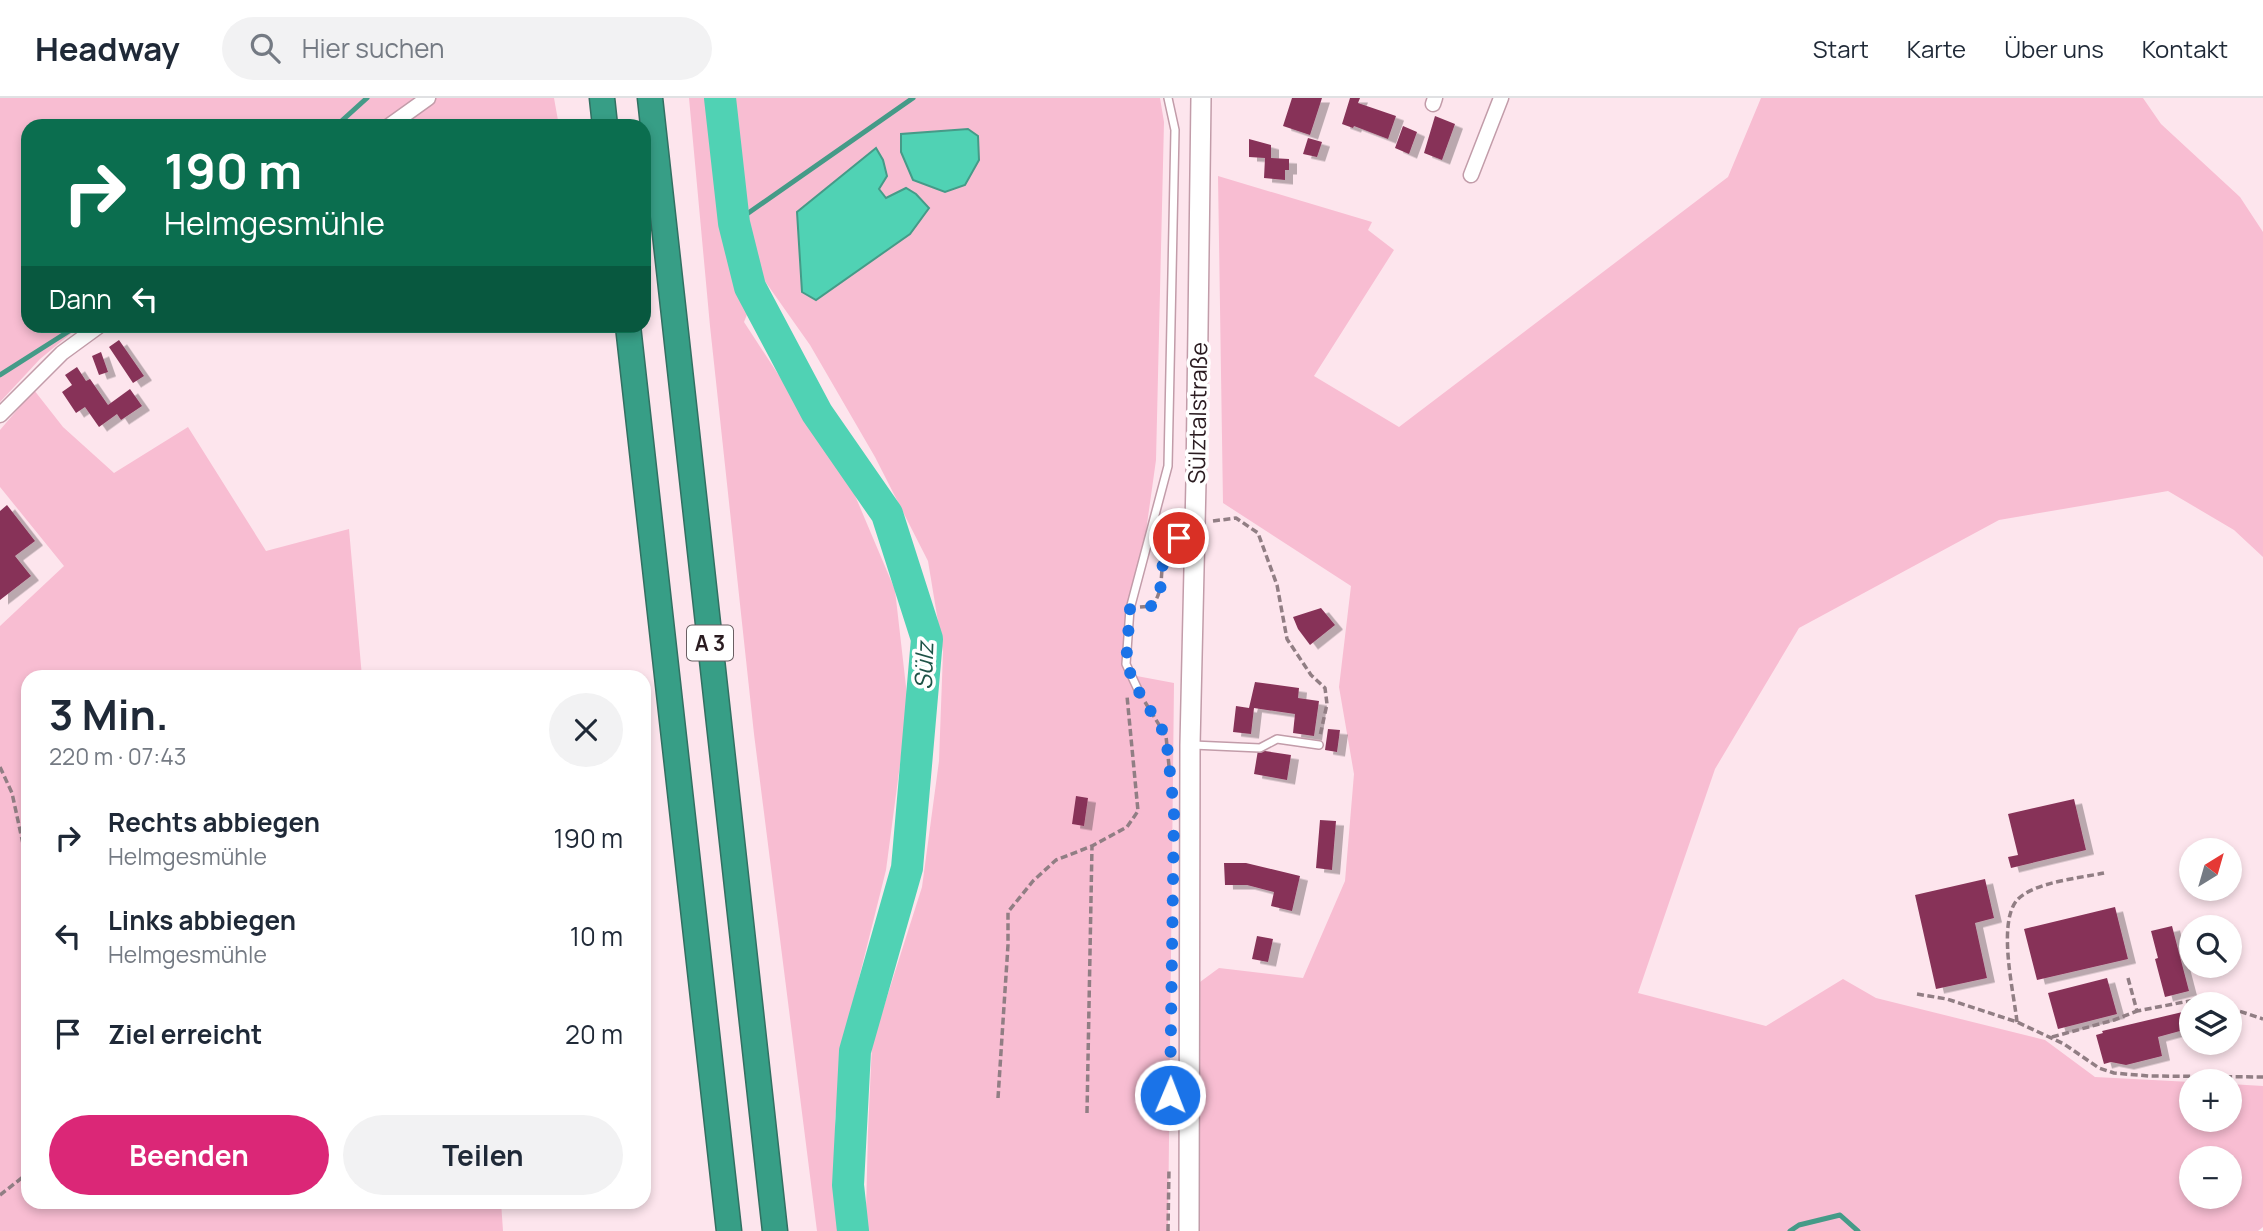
<!DOCTYPE html>
<html lang="de">
<head>
<meta charset="utf-8">
<style>
	body { margin:0; font-family:Manrope,sans-serif; background:#f2f2f3; color:#1f2937; height:100vh; display:flex; flex-direction:column; font-size:26px; white-space:nowrap }
	* { box-sizing:border-box; margin:0 }
	p { font-size:23px; color:#747a83 }
	.icon { flex:none; width:38px; height:38px; fill:none; stroke:currentColor; stroke-width:2; stroke-linecap:round; stroke-linejoin:round }
	.map { position:relative; flex:1; overflow:hidden }
	.side { position:absolute; left:21px; top:572px; width:630px; height:539px; display:flex; flex-direction:column; background:#fff; border-radius:21px; box-shadow:0 4px 10px #0003 }
	.side>* { flex:none }
	.guide { position:absolute; left:21px; top:21px; width:630px; height:214px; border-radius:21px; box-shadow:0 4px 10px #0003; background:#0b6e4f; color:#fff; overflow:hidden }
	.needle { width:46px; rotate:37deg }
	.tools { position:absolute; left:2179px; top:740px; display:grid; gap:14px }
	.tools a { display:grid; place-items:center; width:63px; height:63px; border-radius:50%; background:#fff; box-shadow:0 4px 10px #0003; font-size:35px }
	.pin { position:absolute; display:grid; place-items:center; width:60px; height:60px; color:#fff; margin:-30px; border:4px solid #fff; border-radius:50%; box-shadow:0 2px 7px #0007 }
	.me { position:absolute; width:77px; margin:-38px; rotate:1deg; stroke-linejoin:round; filter:drop-shadow(0 0 5px #0008) }
	.turn { display:flex; align-items:center; gap:24px; height:147px; padding:0 28px; font-size:32px }
	.turn .icon { width:91px; height:91px; stroke-width:2.5 }
	.turn b { display:block; font-size:49px; line-height:60px }
	.then { display:flex; align-items:center; height:66px; padding:0 28px; background:#0003; gap:14px; font-size:26px }
	.round { display:grid; place-items:center; flex:none; width:74px; height:74px; border-radius:37px; background:#f2f2f3 }
	.overview { display:flex; align-items:center; justify-content:space-between; height:119px; padding:0 28px }
	h1 { font-size:42px; font-weight:700; line-height:52px }
	.cta { display:flex; gap:14px; margin-top:auto; padding:14px 28px }
	.cta a { flex:1; height:80px; border-radius:42px; background:#db2777; color:#fff; font-size:28px; font-weight:700; line-height:80px; text-align:center }
	.cta a+a { background:#f2f2f3; color:#1f2937 }
	ul { padding:0; list-style:none }
	li { display:flex; align-items:center; gap:21px; height:98px; padding:0 28px }
	li div { flex:1 }
	li b { display:block; font-size:26px }
	li em { font-style:normal }
	header { display:flex; align-items:center; gap:42px; box-sizing:border-box; height:98px; padding:0 35px; background:#fff; border-bottom:2px solid #e0e1e3 }
	header strong { font-size:33px }
	nav { display:flex; gap:38px; margin-inline-start:auto; font-size:24px }
	.search { width:490px; height:63px; background:#f2f2f3; display:flex; align-items:center; gap:18px; box-sizing:border-box; padding:0 24px; border-radius:38px; color:#747a83; font-size:26px }
	.map>svg:first-child { display:block }
</style>
</head>
<body>
<header>
<strong>Headway</strong>
<div class="search"><svg class="icon" aria-label="search" viewBox="0 0 24 24"><circle cx="10" cy="10" r="6"/><path d="M15 15l6 6"/></svg>Hier suchen</div>
<nav><a>Start</a><a>Karte</a><a>Über uns</a><a>Kontakt</a></nav>
</header>
<div class="map">
<svg width="2263" height="1133" viewBox="0 0 2263 1133">
	<defs>
		<filter id="shadow"><feDropShadow dx="8" dy="4.5" stdDeviation="0" flood-color="#0004"/></filter>
	</defs>
	<rect width="100%" height="100%" fill="#fde5ed"/>
	<path fill="#f8bdd2" fill-rule="evenodd" d="M0 0H554L559 28H28V228H80L40 261 0 304Z
		M689 0H1160L1164 24 1156 362 1126 576 1174 585 1168 1133H868L866 1113 868 1033 872 946 922 789 939 663 943 554 928 463 875 359 810 247 762 179 744 224 851 388 895 492 908 606 886 772 846 932 835 1021 840 1133H817L754 636 710 228ZM968 31 901 54 902 36ZM887 78 879 91 910 136 817 202 802 194Z
		M1761 0H2143L2161 26 2240 99 2263 134V459L2234 432 2168 393 1999 422 1799 530 1715 671 1638 895 1766 928 1843 881 1876 900 2045 942 2095 979 2191 984V1022H2230V986L2263 988V1129L2258 1133H1199L1200 884 1219 870 1303 880 1345 783 1354 676 1339 589 1351 488 1223 405 1218 78 1372 124 1368 132 1394 152 1314 278 1399 329 1728 79ZM2191 1060H2230V1099H2191Z
		M34 292 63 329 114 375 188 329 266 453 349 431 362 579H28V1104H501L503 1133H0V528L64 468 0 389V332Z"/>
	<path fill="#50d2b4" stroke="#459b88" stroke-width="2" d="M968 31 978 38 979 62 965 87 945 94 913 82 901 54V36Z
		M876 50 883 62 887 78 879 91 886 100 906 90 916 96 929 110 910 136 816 202 802 194 797 114Z"/>
	<g fill="none" stroke-linecap="round" stroke-linejoin="round">
		<path stroke="#459b88" stroke-width="5" d="M336 28 367 0
			M734 125 913 0
			M0 277 77 228
			M1790 1133 1799 1127 1840 1117 1858 1133"/>
		<path stroke="#50d2b4" stroke-width="32" d="M720 0 734 125 750 189 817 315 887 416 927 541 907 770 855 953 848 1087 853 1133"/>
	</g>
	<path fill="#873358" filter="url(#shadow)" d="M1292 0H1322L1310 37 1283 28Z
		M1350 0H1360L1358 5 1396 18 1388 41 1354 28 1353 30 1342 26Z
		M1435 18 1455 26 1442 62 1424 55Z
		M1403 28 1417 34 1409 56 1395 50Z
		M1308 40 1322 44 1317 59 1303 56Z
		M1249 41 1271 47V60L1289 61V72H1285V82L1264 80 1265 60 1249 59Z
		M119 242 144 278 133 285 109 249Z
		M101 254 108 274 99 277 92 258Z
		M77 269 86 283 90 281 108 307 130 291 142 308 121 322 117 316 99 329 85 309 76 315 62 294 72 287 65 277Z
		M7 407 35 443 15 458 31 478 0 502V413Z
		M1321 510 1335 527 1310 547 1298 531 1293 519Z
		M1255 584 1299 590 1298 600 1319 603 1314 638 1293 635 1295 616 1254 610 1251 636 1233 634 1236 608 1249 610Z
		M1328 631 1340 632 1337 654 1325 652Z
		M1258 652 1291 657 1287 682 1254 676Z
		M1076 698 1088 700 1084 728 1072 726Z
		M2074 701 2086 752 2011 770 2008 759 2018 757 2008 716Z
		M1320 722 1336 723 1332 772 1316 770Z
		M1224 765H1246L1300 778 1292 813 1271 808 1274 794 1247 787H1225Z
		M1985 781 1994 820 1975 825 1987 880 1936 891 1915 797Z
		M2115 809 2128 861 2037 882 2024 831Z
		M2172 828 2189 893 2165 899 2155 861 2158 860 2151 833Z
		M1257 838 1273 841 1268 864 1252 861Z
		M2107 880 2117 916 2058 931 2048 895Z
		M2191 912V930L2158 939 2162 958 2126 967 2111 964 2104 966 2096 937 2103 935 2102 933Z"/>
	<g fill="none" stroke-linecap="round" stroke-linejoin="round">
		<defs>
			<path id="lane" d="M1140 596 1126 566 1130 511 1168 368 1175 32 1168 0
				M1193 647 1260 650 1277 641 1319 647"/>
			<path id="street" d="M1433 6 1435 0
				M389 28 428 0
				M1471 77 1501 0
				M0 317 62 255 99 228"/>
			<path id="secondary" d="M1189 1133 1190 647 1196 383 1201 0"/>
			<path id="highway" d="M602 0 605 28
				M650 0 775 1133
				M628 228 729 1133"/>
		</defs>
		<use href="#lane" stroke="#c29ca9" stroke-width="10"/>
		<use href="#street" stroke="#c29ca9" stroke-width="17"/>
		<use href="#secondary" stroke="#c29ca9" stroke-width="22"/>
		<use href="#highway" stroke="#327062" stroke-width="27"/>
		<path stroke="#917e84" stroke-width="3.5" stroke-dasharray="7 3.5" stroke-linecap="butt" d="M1213 423 1236 420 1258 435 1277 487 1287 541 1311 577 1325 590 1327 606 1320 638
			M1140 509 1152 508C1170 485 1152 460 1177 441
			M1145 604 1166 638 1170 678
			M0 669 12 695 28 769
			M2128 880 2137 913 2200 901 2218 906
			M1917 896 1947 901 2017 924 2064 946 2099 970 2114 975 2149 978 2263 979
			M2230 910 2263 921
			M2017 924C2014 895 1997 826 2017 802 2034 784 2080 780 2104 775
			M2052 939 2114 922 2137 913
			M998 1000 1008 847V814L1033 783 1056 762 1092 748 1127 729 1138 713 1127 598
			M1087 1015 1092 748
			M0 1097 23 1079 28 1060
			M1168 1133 1169 1070"/>
		<use href="#lane" stroke="#fff" stroke-width="7"/>
		<use href="#street" stroke="#fff" stroke-width="14"/>
		<use href="#secondary" stroke="#fff" stroke-width="19"/>
		<use href="#highway" stroke="#379e86" stroke-width="24"/>
	</g>
	<g fill="none" stroke-linecap="round" stroke-linejoin="round">
		<path stroke="#1a73e8" stroke-width="12" stroke-dasharray="0 21.6" d="M1170 997 1174 712 1166 638 1140 596 1126 566 1130 511 1152 508C1171 484 1151 461 1179 440"/>
	</g>
	<g text-anchor="middle" dominant-baseline="central" stroke-width="7" stroke-linejoin="round" paint-order="stroke">
		<rect fill="#fff" stroke="#6a5f63" stroke-width="2" x="687" y="527.5" width="46" height="35" rx="5"/>
		<g font-size="21" font-weight="bold" fill="#2a1b20">
			<text x="710" y="545">A 3</text>
		</g>
		<g font-size="23" fill="#2a1b20" stroke="#fff">
			<text transform="translate(1197 315) rotate(-89)">Sülztalstraße</text>
		</g>
		<g font-size="24" font-style="italic" fill="#1e5347" stroke="#fff">
			<text transform="translate(923 568) rotate(-88)">Sülz</text>
		</g>
	</g>
</svg>
<div class="tools">
<a><svg class="needle" viewBox="-14 -14 28 28"><path d="M0-13l5 13h-10z" fill="#e53935"/><path d="M0 13l5-13h-10z" fill="#747a83"/></svg></a>
<a><svg class="icon" aria-label="search" viewBox="0 0 24 24"><circle cx="10" cy="10" r="6"/><path d="M15 15l6 6"/></svg></a>
<a><svg class="icon" aria-label="layers" viewBox="0 0 24 24"><path d="M12 4l9 5-9 5-9-5zM3 14l9 5 9-5"/></svg></a>
<a>+</a>
<a>−</a>
</div>
<div class="pin" style="left:1179px;top:440px;background:#d93025"><svg class="icon" aria-label="arrive" viewBox="0 0 24 24"><path d="M6 21V4h12l-3 4 3 4H6"/></svg></div>
<svg class="me" style="left:1170px;top:997px" viewBox="-20 -20 40 40"><circle r="17" fill="#1a73e8" stroke="#fff" stroke-width="3"/><path d="M0-11L8 9 0 5-8 9z" fill="#fff"/></svg>
<div class="guide">
<div class="turn"><svg class="icon" aria-label="right" viewBox="0 0 24 24"><path d="M7 20v-9h11M14 6l5 5-5 5"/></svg><div><b>190 m</b>Helmgesmühle</div></div>
<div class="then">Dann<svg class="icon" aria-label="left" viewBox="0 0 24 24"><path d="M17 20v-9H6M10 6l-5 5 5 5"/></svg></div>
</div>
<section class="side">
<div class="overview"><div><h1>3 Min.</h1><p>220 m · 07:43</p></div><a class="round"><svg class="icon" aria-label="close" viewBox="0 0 24 24"><path d="M6 6l12 12M18 6L6 18"/></svg></a></div>
<ul>
<li><svg class="icon" aria-label="right" viewBox="0 0 24 24"><path d="M7 20v-9h11M14 6l5 5-5 5"/></svg><div><b>Rechts abbiegen</b><p>Helmgesmühle</p></div><em>190 m</em></li>
<li><svg class="icon" aria-label="left" viewBox="0 0 24 24"><path d="M17 20v-9H6M10 6l-5 5 5 5"/></svg><div><b>Links abbiegen</b><p>Helmgesmühle</p></div><em>10 m</em></li>
<li><svg class="icon" aria-label="arrive" viewBox="0 0 24 24"><path d="M6 21V4h12l-3 4 3 4H6"/></svg><div><b>Ziel erreicht</b></div><em>20 m</em></li>
</ul>
<div class="cta"><a>Beenden</a><a>Teilen</a></div>
</section>
</div>
</body>
</html>
